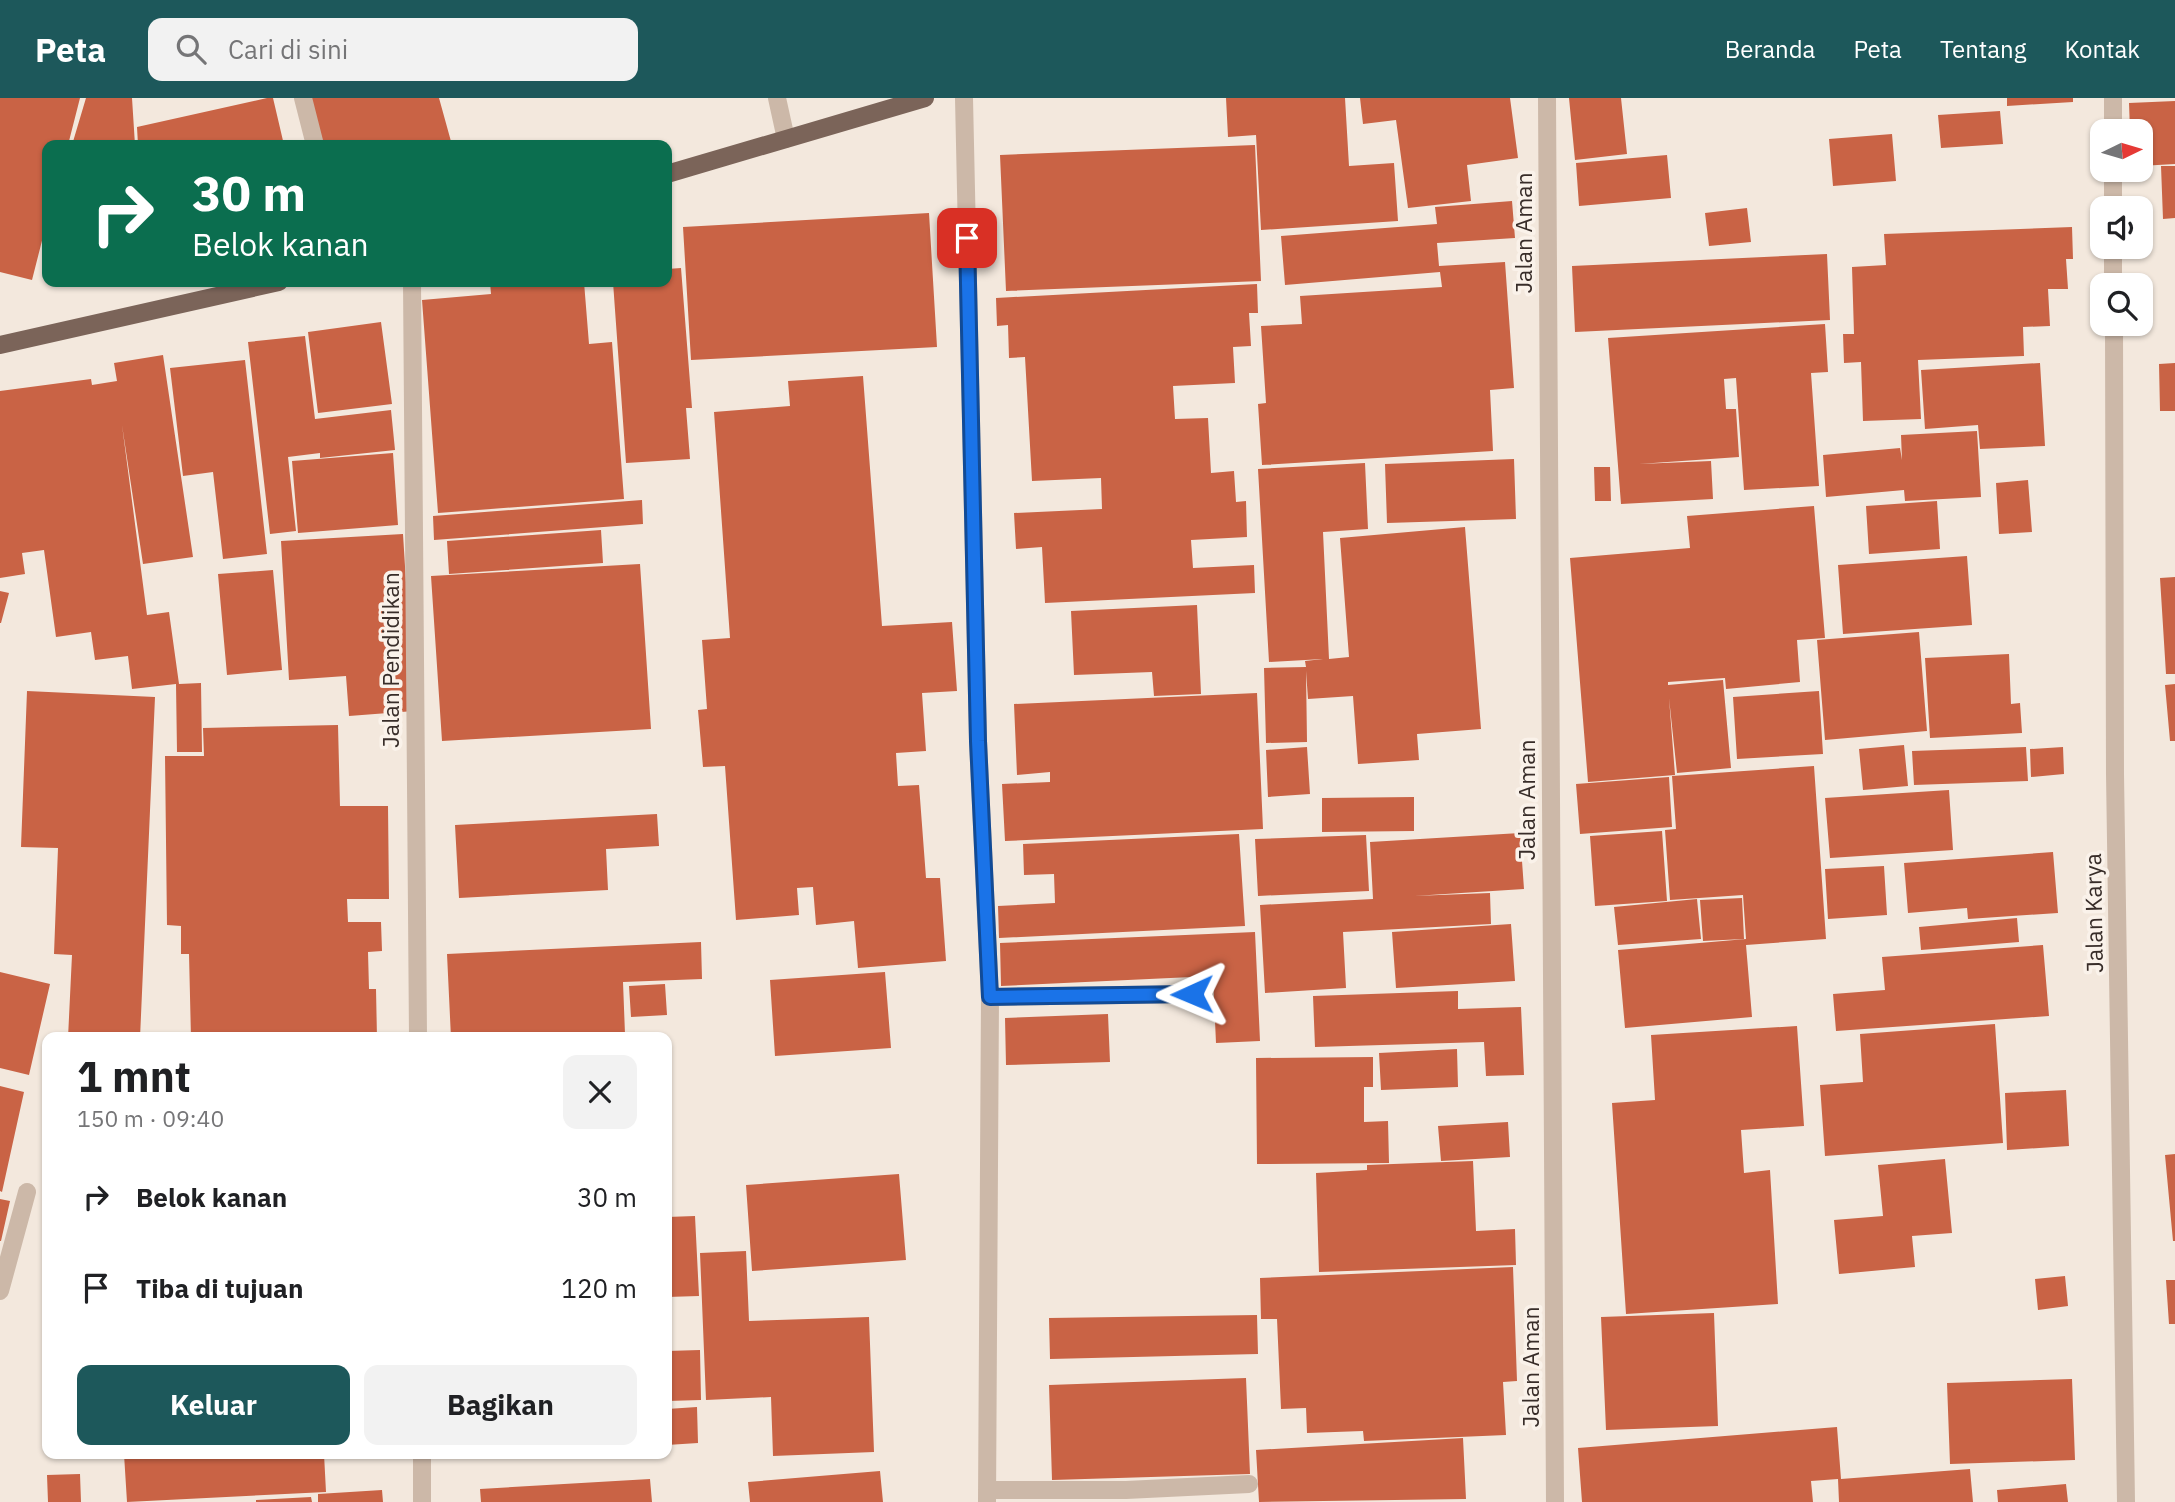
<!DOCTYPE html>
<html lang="id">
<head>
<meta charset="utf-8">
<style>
	body { margin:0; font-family:"IBM Plex Sans",sans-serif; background:#f2f2f2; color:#202124; height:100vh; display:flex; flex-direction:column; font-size:26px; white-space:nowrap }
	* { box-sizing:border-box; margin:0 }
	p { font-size:23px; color:#757577 }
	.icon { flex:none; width:38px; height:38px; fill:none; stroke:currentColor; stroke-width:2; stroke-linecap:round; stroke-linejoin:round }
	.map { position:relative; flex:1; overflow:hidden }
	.details { position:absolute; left:42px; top:934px; width:630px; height:427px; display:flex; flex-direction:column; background:#fff; border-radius:14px; box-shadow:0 2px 5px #0004 }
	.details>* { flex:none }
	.hud { position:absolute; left:42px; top:42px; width:630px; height:147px; border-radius:14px; box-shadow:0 2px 5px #0004; background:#0b6e4f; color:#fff; overflow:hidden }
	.needle { width:46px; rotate:85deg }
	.buttons { position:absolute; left:2090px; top:21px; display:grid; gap:14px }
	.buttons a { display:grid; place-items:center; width:63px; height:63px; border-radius:14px; background:#fff; box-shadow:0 2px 5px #0004; font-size:35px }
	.pin { position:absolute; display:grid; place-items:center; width:60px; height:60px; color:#fff; margin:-30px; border-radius:14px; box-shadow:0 4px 10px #0006 }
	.me { position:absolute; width:77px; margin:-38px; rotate:269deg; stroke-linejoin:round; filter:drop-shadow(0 0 5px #0008) }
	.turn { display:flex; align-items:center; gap:24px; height:147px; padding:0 35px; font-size:32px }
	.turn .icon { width:91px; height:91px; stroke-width:2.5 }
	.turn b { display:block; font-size:49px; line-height:60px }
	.round { display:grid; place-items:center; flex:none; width:74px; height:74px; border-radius:14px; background:#f2f2f2 }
	.headline { display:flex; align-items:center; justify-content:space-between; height:119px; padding:0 35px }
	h1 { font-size:42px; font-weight:700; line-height:52px }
	.button { display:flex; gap:14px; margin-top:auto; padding:14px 35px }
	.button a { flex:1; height:80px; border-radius:14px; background:#1d585b; color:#fff; font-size:28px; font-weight:700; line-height:80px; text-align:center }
	.button a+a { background:#f2f2f2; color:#202124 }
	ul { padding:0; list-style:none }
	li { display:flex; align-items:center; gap:21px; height:91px; padding:0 35px }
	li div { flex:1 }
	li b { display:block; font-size:26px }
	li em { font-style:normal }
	header { display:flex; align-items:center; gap:42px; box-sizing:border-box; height:98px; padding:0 35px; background:#1d585b; color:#fff }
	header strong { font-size:33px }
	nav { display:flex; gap:38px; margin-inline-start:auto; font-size:24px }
	.search { width:490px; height:63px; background:#f2f2f2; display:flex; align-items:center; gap:18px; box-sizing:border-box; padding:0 24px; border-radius:14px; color:#757577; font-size:26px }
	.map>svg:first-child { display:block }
</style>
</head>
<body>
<header>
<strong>Peta</strong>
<div class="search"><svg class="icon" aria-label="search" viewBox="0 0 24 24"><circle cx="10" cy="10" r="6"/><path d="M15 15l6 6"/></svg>Cari di sini</div>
<nav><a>Beranda</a><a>Peta</a><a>Tentang</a><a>Kontak</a></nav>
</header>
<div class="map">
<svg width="2175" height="1404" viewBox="0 0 2175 1404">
	<rect width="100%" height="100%" fill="#f3e8dd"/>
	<path fill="#c96345" d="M0 0H80L68 47H47V123L32 182 0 174Z
		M86 0H132L135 47H72Z
		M267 0H273L284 47H138L137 29Z
		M311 0H439L452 47H323Z
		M1226 0H1345L1349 68 1394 65 1398 123 1261 132 1256 37 1228 39Z
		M1360 0H1510L1518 60 1467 67 1471 103 1408 110 1396 22 1363 26Z
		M1569 0H1621L1627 56 1575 62Z
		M2007 0H2073V4L2007 8Z
		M2175 3V66L2140 68V33H2130L2129 5Z
		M2000 13 2003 46 1941 50 1938 17Z
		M1892 36 1896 83 1833 88 1829 41Z
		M1255 47 1261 183 1006 193 1000 57Z
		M1667 57 1671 100 1579 108 1576 65Z
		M2161 68H2175V120L2163 121Z
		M1512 103 1515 140 1437 145 1439 168 1505 164 1514 290 1490 292 1493 353 1262 367 1258 306 1266 305 1261 228 1302 226 1300 198 1442 189 1440 174 1285 187 1281 138 1437 126 1435 109Z
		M1747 110 1751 144 1709 148 1705 115Z
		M929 115 937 249 691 262 683 129Z
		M2072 129 2073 161H2066L2068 191H2048L2050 228 2023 229 2024 258 1918 262 1921 321 1863 323 1861 264 1844 265 1843 236H1854L1852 169 1886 167 1884 136Z
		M1827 156 1830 222 1575 234 1572 168Z
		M681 170 692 310H686L690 361 626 365 613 184H667V171Z
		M490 184H584L589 246 612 244 624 401 438 415 422 202 491 196Z
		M1257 186 1258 215H1249L1251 248 1233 249 1235 285 1173 288 1175 321 1208 320 1211 375 1234 373 1236 404 1246 403 1247 439 1191 442 1193 470 1254 467 1255 495 1045 505 1042 449 1016 451 1014 415 1102 411 1101 380 1032 383 1025 259 1009 260 1008 227 997 228 996 200Z
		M381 224 392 306 318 315 308 234Z
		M1825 226 1828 274 1811 275 1819 388 1744 392 1736 280 1724 281 1726 311H1736L1739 359 1639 366 1711 363 1713 401 1621 406 1608 240Z
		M305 238 315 321 391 312 395 352 320 360V355L288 359 296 433 270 436 248 244Z
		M163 257 193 459 143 466 122 327 147 517 169 514 179 586 201 585 202 654H177L176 586 132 591 128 558 95 562 91 534 56 539 44 452 22 455 25 476 0 480V293L91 281 92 287 117 283 114 265Z
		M245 262 267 456 223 461 213 374 183 378 170 270Z
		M2040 265 2045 348 1980 351 1978 327 1925 331 1921 272Z
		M2175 265V313H2160L2159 266Z
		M863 278 882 528 952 524 957 593 922 595 926 653 896 655 898 688 919 687 926 780H940L946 863 858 870 854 823 816 827 813 789 797 790 799 817 736 822 725 668 703 669 698 612 707 611 702 542 730 540 714 314 790 308 788 283Z
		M1977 333 1981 399 1905 403 1904 392 1826 399 1823 357 1900 350 1902 362 1901 337Z
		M393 355 398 427 298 435 292 363Z
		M1514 361 1516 421 1387 425 1385 366Z
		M1365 365 1368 431 1323 434 1329 561 1349 559 1340 440 1465 429 1481 631 1417 636 1419 662 1358 666 1353 598 1308 601 1306 573 1307 644 1266 645 1264 570 1306 569 1305 563 1323 561 1269 564 1258 371Z
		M1594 369H1610L1611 403H1595Z
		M2028 382 2032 434 1999 436 1996 385Z
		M642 402 643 426 434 442 433 418Z
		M1937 403 1940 451 1869 456 1866 408Z
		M1814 408 1825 540 1797 542 1800 584 1726 591 1725 580 1668 584V587L1723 582 1731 670 1677 675 1669 600 1675 677 1588 684 1570 460 1690 450 1687 418Z
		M601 432 603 465 449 476 447 443Z
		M403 436 414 613 349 618 346 578 289 582 281 443Z
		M1967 458 1972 527 1843 536 1838 467Z
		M640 466 651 631 442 643 431 478Z
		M273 472 282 572 227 577 218 476Z
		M2175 479V576H2166L2160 480Z
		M0 493 9 495 1 525H0Z
		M1197 507 1201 596 1154 598 1152 574 1074 577 1071 513Z
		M1919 534 1927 633 1825 642 1817 542Z
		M2009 556 2011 606 2020 605 2022 635 1930 640 1925 560Z
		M2175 586V643H2170L2165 587Z
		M27 593 155 599 140 940H68L72 857 54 856 58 750 21 749Z
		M1819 593 1823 656 1737 661 1733 599Z
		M1257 595 1263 731 1005 743 1002 686 1050 684V674L1017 677 1014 606Z
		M338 627 340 708H388L389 801H347L348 824H381L382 853 368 854 369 891H376L377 940H191L189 856H181V828L167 827 165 658H204L203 630Z
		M1904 647 1908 688 1863 692 1859 651Z
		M1307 649 1310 696 1268 699 1266 652Z
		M2026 649 2028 683 1914 687 1912 653Z
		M2063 649 2064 676 2031 679 2030 651Z
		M1814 668 1826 841 1746 847 1752 919 1625 930 1618 852 1746 841 1743 797 1670 802 1665 732 1676 731 1672 678Z
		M1669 679 1672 729 1580 736 1576 686Z
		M1949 692 1953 752 1830 760 1825 700Z
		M1414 699V733L1322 734V700Z
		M657 716 659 748 606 751 608 792 459 800 455 727Z
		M1662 733 1667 803 1595 808 1590 738Z
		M1520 735 1524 791 1414 798 1490 795 1491 826 1343 834 1346 890 1265 895 1260 807 1373 801 1370 744Z
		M1239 736 1245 828 999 840 998 808 1055 805 1054 776 1024 777 1023 746Z
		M1366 737 1369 793 1258 798 1255 741Z
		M2053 754 2058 815 1968 821 1967 810 1908 815 1904 765Z
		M1884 768 1887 817 1828 821 1825 771Z
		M1742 800 1744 841 1703 843 1700 802Z
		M1697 801 1701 841 1618 847 1614 809Z
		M2017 820 2019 844 1921 852 1919 829Z
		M1511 826 1515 883 1396 890 1392 834Z
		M1255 834 1260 943 1216 945 1213 878 1001 888 1000 845Z
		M701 844 702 881 623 884 625 936 613 937V940H451L447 856Z
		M2043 847 2049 918 1836 933 1833 896 1885 892 1882 859Z
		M0 874 50 886 29 977 0 970Z
		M885 874 891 950 775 958 770 882Z
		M665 886 667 917 631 919 629 888Z
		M1458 893V911L1521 909 1524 977 1486 978 1484 944 1315 949 1313 898Z
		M1108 916 1110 964 1006 967 1005 920Z
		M1995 926 2003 1045 1825 1058 1820 987 1863 984 1860 936Z
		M1797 928 1804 1028 1741 1032 1744 1075 1770 1072 1778 1206 1626 1216 1612 1005 1655 1002 1651 937Z
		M1457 951 1458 989 1381 992 1379 955Z
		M1373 959V989H1364V1024L1388 1023 1389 1065 1257 1066 1256 960Z
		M0 988 24 994 2 1094 0 1093Z
		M2066 992 2069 1048 2007 1052 2005 995Z
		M1508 1024 1510 1059 1441 1063 1438 1028Z
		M2175 1056V1143H2173L2165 1057Z
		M1945 1061 1952 1135 1912 1138 1915 1169 1839 1176 1834 1122 1883 1118 1878 1067Z
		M1473 1063 1476 1133 1515 1131 1516 1167 1319 1174 1316 1075 1367 1072V1067Z
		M899 1076 906 1162 752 1173 746 1087Z
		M0 1101 10 1103 1 1143H0Z
		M695 1118 699 1198 667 1199V1119Z
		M746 1153 749 1223 869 1219 874 1354 773 1358 771 1299 706 1302 700 1155Z
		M1513 1169 1517 1283 1503 1284 1506 1337 1364 1343 1363 1333 1307 1335 1306 1310 1281 1311 1277 1221H1261L1260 1180Z
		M2065 1178 2068 1208 2038 1212 2035 1181Z
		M2166 1182H2175V1226H2169Z
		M1714 1215 1718 1328 1606 1332 1601 1219Z
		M1257 1217 1258 1256 1050 1261 1049 1220Z
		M700 1252 701 1302 667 1303V1253Z
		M1246 1280 1250 1376 1052 1382 1049 1287Z
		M2072 1281 2075 1362 1950 1366 1947 1285Z
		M697 1309 698 1345 667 1347V1311Z
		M1837 1329 1841 1381 1970 1371 1973 1404H1839L1838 1381 1811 1383 1813 1404H1582L1578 1350Z
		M1463 1340 1466 1401 1259 1404 1256 1352Z
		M124 1356H324L326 1394 127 1404Z
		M880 1373 883 1404H750L748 1384Z
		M80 1376 81 1404H48L47 1377Z
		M650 1381 652 1404H481L480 1391Z
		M2066 1386 2068 1404H1998L1997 1392Z
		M382 1392 383 1404H318V1396Z
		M311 1399 312 1404H256V1402Z"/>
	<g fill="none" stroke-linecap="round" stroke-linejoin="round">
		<path stroke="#ccb8a8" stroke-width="18" d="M303 0 315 47
			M777 0 786 41
			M964 0 978 643 990 899 987 1404
			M1547 0 1555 1404
			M2113 0V33
			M2113 72V110
			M2113 149V187
			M412 184 418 940
			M2114 226 2115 676 2126 1404
			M990 899 1192 896
			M0 1193 27 1094
			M422 1356V1404
			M987 1392H1126L1249 1386"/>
		<path stroke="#7b6459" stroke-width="18" d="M667 76 925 0
			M0 247 279 184"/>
	</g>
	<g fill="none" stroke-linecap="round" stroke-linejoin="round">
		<defs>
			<path id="route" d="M967 140 978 643 990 899 1192 896"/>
		</defs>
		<use href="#route" stroke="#114b97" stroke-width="18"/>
		<use href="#route" stroke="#1a73e8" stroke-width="12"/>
	</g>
	<g text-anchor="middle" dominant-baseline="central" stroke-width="7" stroke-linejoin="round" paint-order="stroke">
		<g font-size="23" fill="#382d29" stroke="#faf2ea">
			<text transform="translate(1523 135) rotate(-90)">Jalan Aman</text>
			<text transform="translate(390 562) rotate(-90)">Jalan Pendidikan</text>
			<text transform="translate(1526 702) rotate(-90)">Jalan Aman</text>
			<text transform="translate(2093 815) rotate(-91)">Jalan Karya</text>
			<text transform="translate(1530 1269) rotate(-90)">Jalan Aman</text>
		</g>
	</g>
</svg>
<div class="buttons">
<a><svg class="needle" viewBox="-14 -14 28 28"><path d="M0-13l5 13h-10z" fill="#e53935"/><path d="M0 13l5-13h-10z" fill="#757577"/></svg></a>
<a><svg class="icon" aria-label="sound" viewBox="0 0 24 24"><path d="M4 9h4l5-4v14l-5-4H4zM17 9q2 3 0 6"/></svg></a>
<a><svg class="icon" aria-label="search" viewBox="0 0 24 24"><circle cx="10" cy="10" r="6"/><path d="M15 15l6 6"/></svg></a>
</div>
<div class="pin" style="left:967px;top:140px;background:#d93025"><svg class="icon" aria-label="arrive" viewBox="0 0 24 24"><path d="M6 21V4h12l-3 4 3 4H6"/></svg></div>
<svg class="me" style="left:1192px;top:896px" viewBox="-20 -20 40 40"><path d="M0-17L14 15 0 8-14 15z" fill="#1a73e8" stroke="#fff" stroke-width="4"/></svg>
<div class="hud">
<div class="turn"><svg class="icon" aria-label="right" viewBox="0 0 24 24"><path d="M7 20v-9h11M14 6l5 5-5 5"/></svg><div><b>30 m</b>Belok kanan</div></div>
</div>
<section class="details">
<div class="headline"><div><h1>1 mnt</h1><p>150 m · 09:40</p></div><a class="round"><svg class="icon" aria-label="close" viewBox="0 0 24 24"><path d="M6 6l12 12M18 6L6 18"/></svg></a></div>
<ul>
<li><svg class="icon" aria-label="right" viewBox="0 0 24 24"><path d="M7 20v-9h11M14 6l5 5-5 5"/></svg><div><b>Belok kanan</b></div><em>30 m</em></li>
<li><svg class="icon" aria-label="arrive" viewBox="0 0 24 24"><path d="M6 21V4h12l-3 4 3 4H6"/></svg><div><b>Tiba di tujuan</b></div><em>120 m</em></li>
</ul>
<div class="button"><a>Keluar</a><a>Bagikan</a></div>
</section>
</div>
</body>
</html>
